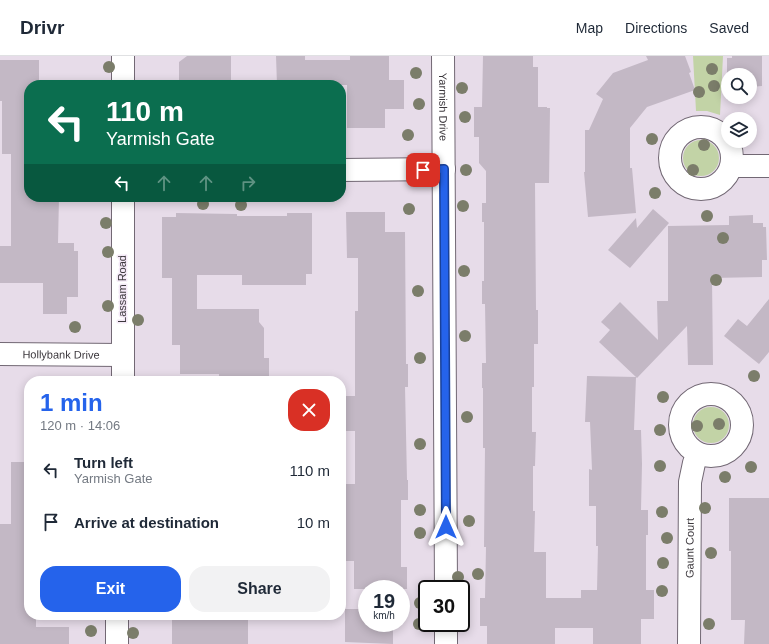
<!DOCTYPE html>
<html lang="en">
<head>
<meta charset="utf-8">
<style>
	body { margin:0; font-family:Arial,sans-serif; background:#f2f2f3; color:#1f2937; height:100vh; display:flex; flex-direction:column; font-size:15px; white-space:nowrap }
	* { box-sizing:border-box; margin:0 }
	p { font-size:13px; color:#747a83 }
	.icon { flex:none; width:22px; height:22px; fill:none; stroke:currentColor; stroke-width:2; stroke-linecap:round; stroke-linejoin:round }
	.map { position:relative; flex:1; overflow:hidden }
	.panel { position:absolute; left:24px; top:320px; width:322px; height:244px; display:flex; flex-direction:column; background:#fff; border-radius:16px; box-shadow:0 2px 10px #0003 }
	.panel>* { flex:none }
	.hud { position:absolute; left:24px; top:24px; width:322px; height:122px; border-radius:16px; box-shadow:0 2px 10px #0003; background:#0b6e4f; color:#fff; overflow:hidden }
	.controls { position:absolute; left:721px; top:12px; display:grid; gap:8px }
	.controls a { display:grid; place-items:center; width:36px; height:36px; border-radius:50%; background:#fff; box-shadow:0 2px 10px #0003; font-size:20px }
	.speed { position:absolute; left:358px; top:524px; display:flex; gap:8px; font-size:20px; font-weight:700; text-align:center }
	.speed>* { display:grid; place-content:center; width:52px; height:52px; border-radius:50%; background:#fff; box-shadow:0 2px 10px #0003; line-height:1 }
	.speed small { font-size:10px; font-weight:400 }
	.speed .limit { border:2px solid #111; border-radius:6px; background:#fff; color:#111 }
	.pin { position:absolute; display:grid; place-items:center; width:34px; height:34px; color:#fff; margin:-17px; border-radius:8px; box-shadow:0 2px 6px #0006 }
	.me { position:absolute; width:44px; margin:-22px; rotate:0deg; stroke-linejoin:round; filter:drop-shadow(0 0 3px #0008) }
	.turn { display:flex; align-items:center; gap:14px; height:84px; padding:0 16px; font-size:18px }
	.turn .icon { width:52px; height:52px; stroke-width:2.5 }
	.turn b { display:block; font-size:28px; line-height:34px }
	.lanes { display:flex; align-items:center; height:38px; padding:0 16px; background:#0003; justify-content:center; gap:20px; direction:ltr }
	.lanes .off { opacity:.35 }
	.round { display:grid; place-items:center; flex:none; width:42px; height:42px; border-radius:16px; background:#f2f2f3 }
	.overview { display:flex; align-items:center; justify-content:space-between; height:68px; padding:0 16px }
	h1 { font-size:24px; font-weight:700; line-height:30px; color:#2563eb }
	.action { display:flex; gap:8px; margin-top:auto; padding:8px 16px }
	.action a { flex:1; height:46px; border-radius:16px; background:#2563eb; color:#fff; font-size:16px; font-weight:700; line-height:46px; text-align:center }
	.action a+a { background:#f2f2f3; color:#1f2937 }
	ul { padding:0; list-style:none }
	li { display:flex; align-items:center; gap:12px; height:52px; padding:0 16px }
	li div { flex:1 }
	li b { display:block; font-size:15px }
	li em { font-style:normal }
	header { display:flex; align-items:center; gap:24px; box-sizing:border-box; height:56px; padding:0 20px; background:#fff; border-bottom:1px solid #e0e1e3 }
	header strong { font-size:19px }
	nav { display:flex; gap:22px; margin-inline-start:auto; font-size:14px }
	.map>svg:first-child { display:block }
</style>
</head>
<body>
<header>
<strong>Drivr</strong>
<nav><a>Map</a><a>Directions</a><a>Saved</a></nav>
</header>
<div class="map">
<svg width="769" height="588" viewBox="0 0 769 588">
	<rect width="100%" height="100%" fill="#e7dce9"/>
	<path fill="#c2d3a6" d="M693 0H723L720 59 707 55H696Z
		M683 102a18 18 0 1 1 36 0a18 18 0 1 1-36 0Z
		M693 369a18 18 0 1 1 36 0a18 18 0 1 1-36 0Z"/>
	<path fill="#c3b8c5" d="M187 0H231V29H179V6Z
		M276 0H305V4H350V0H389V24H404V53H385V72H347V29H277Z
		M483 0H533V11H538V51H547V52H550L549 127H535L536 254H538V288H534V331H532V376H536L535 410H533V455H535L534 496H546V542H581V534H597L598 490H596V450H589V413L592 414 590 366H585L587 320 636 321 634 374H641L642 408 641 454H648V479H646V534H654V563H641V588H593V572H555V588H487V570H480V542H485L486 491H484L485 392H483V332H482V307H486L485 248H482V225H484V166H482V147H486V115L479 107V81H474V51H482Z
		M646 0H685L691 16 689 17 695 34 647 51 630 72V112H632L636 157 588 161 584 116H585V74H589L603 43 596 38 613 17 648 4Z
		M732 0H762V30L750 31V19H728V41H750V36V44H727V2H732Z
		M0 4H39V29H29V141H59L58 187H74V195H78V241H67V258H43V227H0V190H11V98H2V45H0Z
		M653 153 669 167 630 212 608 194 636 162 637 172Z
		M346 156H385V176H405L406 308H408V331H405L407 424H408V444H401V511H407V533H354V505H344V428H355V375H344V340H355V255H358V202H347Z
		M176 157 237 158V160H287V157H312V218H306V229H242V219H197V253H259V266L264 272V302H269V325H219V318H180V289H172V222H162V161H176Z
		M753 159V167H763V171H766L767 204H762V221L712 222 713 309H688L687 270 637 322 599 286 610 274 601 266 620 246 658 284 657 245H668V170L729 169V160Z
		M769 243V296L759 308 724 280 738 263 747 270Z
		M11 406H29V559H36V571H69V588H0V468H11Z
		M729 442H769V588H744L745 564H731V495H729Z
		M345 553H367V567H393V588L345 586Z
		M172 559H248V588H172Z"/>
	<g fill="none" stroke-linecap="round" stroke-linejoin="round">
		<defs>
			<g id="minor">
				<path d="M123 0V29"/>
				<path id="s1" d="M443 0 446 533"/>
				<circle cx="701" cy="102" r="31"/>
				<path d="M732 110H769"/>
				<path d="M341 114 444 113"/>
				<path d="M123 141V325"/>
				<path id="s2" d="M0 298 122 299"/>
				<circle cx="711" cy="369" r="31"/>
				<path d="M117 559V588"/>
				<path d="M446 567V588"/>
				<path id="s3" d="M689 588 690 426 694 407 698 398"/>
			</g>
		</defs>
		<use href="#minor" stroke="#726874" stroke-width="24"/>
		<use href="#minor" stroke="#fff" stroke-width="22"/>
	</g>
	<g fill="#7b7d6a">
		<circle cx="109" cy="11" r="6"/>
		<circle cx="712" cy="13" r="6"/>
		<circle cx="416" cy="17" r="6"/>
		<circle cx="714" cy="30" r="6"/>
		<circle cx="462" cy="32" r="6"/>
		<circle cx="699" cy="36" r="6"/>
		<circle cx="419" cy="48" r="6"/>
		<circle cx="465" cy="61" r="6"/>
		<circle cx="408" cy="79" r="6"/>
		<circle cx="652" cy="83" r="6"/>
		<circle cx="704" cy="89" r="6"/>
		<circle cx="466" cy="114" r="6"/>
		<circle cx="693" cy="114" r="6"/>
		<circle cx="655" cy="137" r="6"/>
		<circle cx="203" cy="148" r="6"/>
		<circle cx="241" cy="149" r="6"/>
		<circle cx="463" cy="150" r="6"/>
		<circle cx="409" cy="153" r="6"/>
		<circle cx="707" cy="160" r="6"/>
		<circle cx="106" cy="167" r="6"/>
		<circle cx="723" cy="182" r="6"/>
		<circle cx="108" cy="196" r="6"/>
		<circle cx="464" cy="215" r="6"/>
		<circle cx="716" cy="224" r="6"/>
		<circle cx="418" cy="235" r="6"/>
		<circle cx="108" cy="250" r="6"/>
		<circle cx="138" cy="264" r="6"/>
		<circle cx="75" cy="271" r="6"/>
		<circle cx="465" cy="280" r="6"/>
		<circle cx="420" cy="302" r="6"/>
		<circle cx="754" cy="320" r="6"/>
		<circle cx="663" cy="341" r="6"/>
		<circle cx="467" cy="361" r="6"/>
		<circle cx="719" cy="368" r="6"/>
		<circle cx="697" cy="370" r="6"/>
		<circle cx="660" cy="374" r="6"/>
		<circle cx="420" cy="388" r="6"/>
		<circle cx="660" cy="410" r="6"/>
		<circle cx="751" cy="411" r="6"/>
		<circle cx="725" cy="421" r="6"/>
		<circle cx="705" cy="452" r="6"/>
		<circle cx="420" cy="454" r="6"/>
		<circle cx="662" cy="456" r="6"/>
		<circle cx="469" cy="465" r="6"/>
		<circle cx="420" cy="477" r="6"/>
		<circle cx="667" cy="482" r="6"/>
		<circle cx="711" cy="497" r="6"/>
		<circle cx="663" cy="507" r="6"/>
		<circle cx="478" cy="518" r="6"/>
		<circle cx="458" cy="521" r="6"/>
		<circle cx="662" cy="535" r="6"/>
		<circle cx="420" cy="547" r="6"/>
		<circle cx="419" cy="568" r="6"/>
		<circle cx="709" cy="568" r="6"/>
		<circle cx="91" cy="575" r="6"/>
		<circle cx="133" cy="577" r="6"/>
	</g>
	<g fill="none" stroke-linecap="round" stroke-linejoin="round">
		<defs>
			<path id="route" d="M423 114 444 113 446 471"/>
		</defs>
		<use href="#route" stroke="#184099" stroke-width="10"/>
		<use href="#route" stroke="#2563eb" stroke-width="7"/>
	</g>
	<g text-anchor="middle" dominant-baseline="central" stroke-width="3" stroke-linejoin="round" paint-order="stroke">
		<g font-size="11" fill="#3c383d" stroke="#f4e9f7">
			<text stroke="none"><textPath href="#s1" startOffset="51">Yarmish Drive</textPath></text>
			<text transform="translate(122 233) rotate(-90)">Lassam Road</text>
			<text stroke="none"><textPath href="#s2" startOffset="61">Hollybank Drive</textPath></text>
			<text stroke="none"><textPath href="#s3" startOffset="96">Gaunt Court</textPath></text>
		</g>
	</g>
</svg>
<div class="controls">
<a><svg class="icon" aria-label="search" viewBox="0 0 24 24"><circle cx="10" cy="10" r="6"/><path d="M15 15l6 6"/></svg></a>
<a><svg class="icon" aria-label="layers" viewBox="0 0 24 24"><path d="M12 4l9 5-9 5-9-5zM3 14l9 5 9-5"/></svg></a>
</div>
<div class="speed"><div>19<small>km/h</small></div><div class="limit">30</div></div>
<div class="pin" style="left:423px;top:114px;background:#d93025"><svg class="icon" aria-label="arrive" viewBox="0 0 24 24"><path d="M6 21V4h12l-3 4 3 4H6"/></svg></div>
<svg class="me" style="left:446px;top:471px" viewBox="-20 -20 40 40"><path d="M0-17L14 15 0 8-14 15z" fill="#2563eb" stroke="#fff" stroke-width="4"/></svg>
<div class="hud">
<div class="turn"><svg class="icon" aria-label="left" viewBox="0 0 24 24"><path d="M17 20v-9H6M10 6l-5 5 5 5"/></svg><div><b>110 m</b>Yarmish Gate</div></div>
<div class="lanes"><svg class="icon" aria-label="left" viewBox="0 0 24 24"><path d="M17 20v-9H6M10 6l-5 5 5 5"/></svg><svg class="icon off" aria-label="ahead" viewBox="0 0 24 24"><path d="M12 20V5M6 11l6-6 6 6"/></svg><svg class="icon off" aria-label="ahead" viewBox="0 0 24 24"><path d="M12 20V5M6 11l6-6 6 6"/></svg><svg class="icon off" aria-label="right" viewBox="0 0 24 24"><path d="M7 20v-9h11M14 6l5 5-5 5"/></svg></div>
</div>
<section class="panel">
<div class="overview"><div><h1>1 min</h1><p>120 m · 14:06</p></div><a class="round" style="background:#d93025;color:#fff"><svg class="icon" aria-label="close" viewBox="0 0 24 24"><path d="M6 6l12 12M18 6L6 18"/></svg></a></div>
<ul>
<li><svg class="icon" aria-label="left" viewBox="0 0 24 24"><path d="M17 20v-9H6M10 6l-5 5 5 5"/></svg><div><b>Turn left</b><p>Yarmish Gate</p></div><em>110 m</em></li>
<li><svg class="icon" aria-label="arrive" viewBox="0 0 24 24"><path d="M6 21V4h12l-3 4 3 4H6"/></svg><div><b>Arrive at destination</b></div><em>10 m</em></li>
</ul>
<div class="action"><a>Exit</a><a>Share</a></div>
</section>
</div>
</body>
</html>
